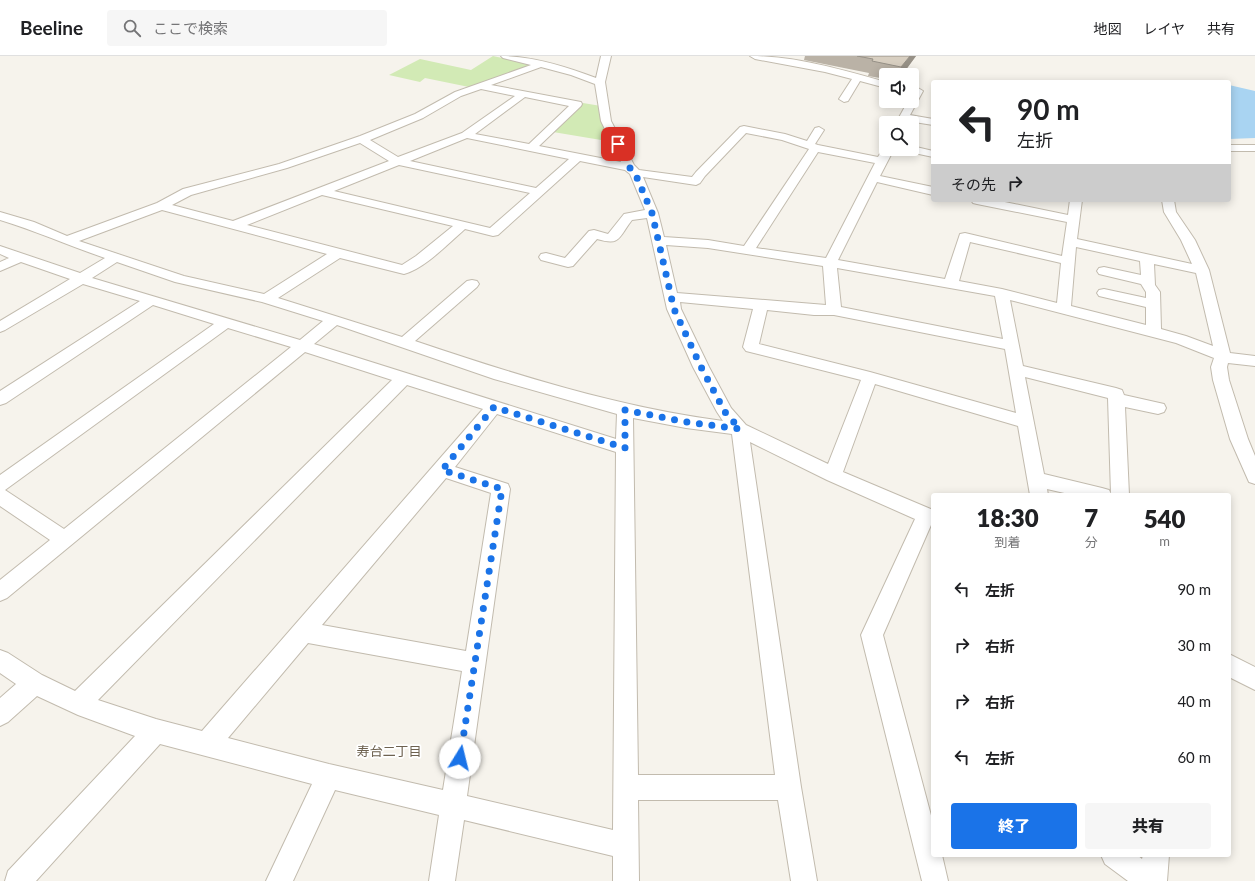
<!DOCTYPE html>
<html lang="ja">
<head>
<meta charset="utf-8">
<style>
	body { margin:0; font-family:Lato,"Noto Sans JP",sans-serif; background:#f6f6f6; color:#202124; height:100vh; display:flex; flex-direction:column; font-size:15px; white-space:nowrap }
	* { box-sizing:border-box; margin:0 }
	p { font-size:13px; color:#757577 }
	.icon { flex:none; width:22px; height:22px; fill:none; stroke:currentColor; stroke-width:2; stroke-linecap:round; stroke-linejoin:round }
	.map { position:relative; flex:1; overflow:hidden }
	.side { position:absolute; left:931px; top:437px; width:300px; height:364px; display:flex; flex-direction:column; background:#fff; border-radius:4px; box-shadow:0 2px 10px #0003 }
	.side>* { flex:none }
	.top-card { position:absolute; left:931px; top:24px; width:300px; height:122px; border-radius:4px; box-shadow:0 2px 10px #0003; background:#fff; color:#202124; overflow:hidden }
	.controls { position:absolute; left:879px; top:12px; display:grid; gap:8px }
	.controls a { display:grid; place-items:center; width:40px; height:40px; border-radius:4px; background:#fff; box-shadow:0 2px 10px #0003; font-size:20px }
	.pin { position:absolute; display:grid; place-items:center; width:34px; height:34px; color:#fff; margin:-17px; border-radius:8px; box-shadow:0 2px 6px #0006 }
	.me { position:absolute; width:44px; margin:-22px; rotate:9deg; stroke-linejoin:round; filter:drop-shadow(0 0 3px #0008) }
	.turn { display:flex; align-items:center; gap:14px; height:84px; padding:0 20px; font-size:18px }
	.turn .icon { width:52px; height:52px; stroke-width:2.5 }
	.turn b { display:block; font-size:28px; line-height:34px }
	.then { display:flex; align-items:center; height:38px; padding:0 20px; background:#0003; gap:8px; font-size:15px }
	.eta { display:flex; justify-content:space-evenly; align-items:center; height:68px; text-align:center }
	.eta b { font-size:24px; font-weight:800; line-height:28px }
	.button { display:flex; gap:8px; margin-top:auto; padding:8px 20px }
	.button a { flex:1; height:46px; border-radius:4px; background:#1a73e8; color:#fff; font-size:16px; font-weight:800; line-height:46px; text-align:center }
	.button a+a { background:#f6f6f6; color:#202124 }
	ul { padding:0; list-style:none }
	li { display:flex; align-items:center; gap:12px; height:56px; padding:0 20px }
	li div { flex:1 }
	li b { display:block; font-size:15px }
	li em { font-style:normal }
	header { display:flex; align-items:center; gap:24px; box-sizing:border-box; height:56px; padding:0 20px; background:#fff; border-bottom:1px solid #e0e0e0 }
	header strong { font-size:19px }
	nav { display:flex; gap:22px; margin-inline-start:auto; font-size:14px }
	.search { width:280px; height:36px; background:#f6f6f6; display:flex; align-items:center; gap:10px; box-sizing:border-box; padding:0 14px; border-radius:4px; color:#757577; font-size:15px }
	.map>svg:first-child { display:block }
</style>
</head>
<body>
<header>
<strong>Beeline</strong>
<div class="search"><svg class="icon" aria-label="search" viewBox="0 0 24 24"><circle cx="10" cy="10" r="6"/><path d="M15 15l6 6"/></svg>ここで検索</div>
<nav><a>地図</a><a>レイヤ</a><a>共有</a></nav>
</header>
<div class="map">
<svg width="1255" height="825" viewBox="0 0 1255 825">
	<rect width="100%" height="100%" fill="#f6f3ec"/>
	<path fill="#d2eab5" d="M493 0 529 8V11L469 31 425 22 420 26 389 19 420 3 471 14Z
		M583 47 601 50 613 86 553 76Z"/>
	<path fill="#a9d4f2" d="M1229 29 1255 35V82L1229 83Z"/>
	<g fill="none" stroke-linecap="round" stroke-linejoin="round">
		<defs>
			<path id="minor" d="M501 0C533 0 567 11 596 22L601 0H611L605 26 611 65 634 109 639 114 692 121 696 116 740 71 744 70 785 78 807 85 815 72 819 71 824 74 815 88 818 89 878 101 884 91 886 90V93H894L880 120 933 131V139L877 126 838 204 945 223 960 178 965 177 1062 200 1067 166 977 148 973 147 971 144H995L1068 159 1070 144H1082L1077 183 1192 208 1181 184 1164 156 1162 144H1174L1176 156 1195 184 1209 214 1230 297 1255 300V310L1228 307 1227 311 1229 324 1248 383 1255 400V428L1249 426 1230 383 1213 324 1211 311 1214 302 1176 287 1010 244 1023 310 1116 332 1122 334 1124 339 1164 348 1166 352 1164 356 1158 358 1125 351 1129 439H1073L1047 433 1048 439H1030L1018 370 875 328 843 416 933 454V470L931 469 883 579 933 767V799H942L948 825H922L861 579 915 463 827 424 750 386 801 731 817 825H791L778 744H638L639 825H613V800L464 764 455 825H429L439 759 335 734 293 825H266L312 728 160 688 36 825H5L8 815 135 680 78 659 37 640 8 666 0 670V642L16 628 0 617V594L8 597 42 619 75 635 392 324 305 296 7 542 0 545V524L50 484 0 450V419L214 268 153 249 6 347 0 349V335L140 245 83 228 5 274 0 276V265L70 223 21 206 0 215V206L9 202 0 198V190L80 217 105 202C70 190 36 175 0 164V156L34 166 67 180 157 147 183 133 279 108 360 80 415 58 455 36 531 9 503 2ZM541 11 571 19 595 28 601 65 621 106 539 90 581 50 582 48 581 46 491 29ZM481 33 515 40 462 77 398 101 370 84 423 62 461 40ZM525 41 569 50 529 88 475 78ZM746 77 782 84 809 93 744 190 708 184 664 181 658 157 643 121 696 129 700 127 705 120ZM467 82 569 103 536 132 410 105ZM360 87 389 105 233 165 172 149 191 139 287 112ZM818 96 875 107 826 202 756 192ZM580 105 625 114 630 118 645 154 624 158 608 178 594 174 589 175 565 202 546 197 541 198 539 201 541 204 568 211 573 210 597 183C621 190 618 182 632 164L647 162 667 253 693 311 717 356 723 365C617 351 516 319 415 285L477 231 479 228 477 225 472 224 467 225 402 281 278 242 340 202 404 218C424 213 449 187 465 173L493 180 498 179ZM399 109 530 137 490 172 334 135ZM322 139 453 170 416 200 402 209 247 169ZM162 154 327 198 264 238 184 220 79 185ZM970 186 1061 207 1057 247 1002 233 959 225ZM666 189 708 192 823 210 826 249 677 237ZM1076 191 1140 205 1141 219 1104 211 1099 212 1097 215 1099 218 1141 228 1146 236V242L1104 233 1099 234 1097 237 1099 240 1146 251V269L1071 250ZM117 206 175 226 262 246 323 265 300 284 92 222ZM1154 208 1196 217 1213 290 1186 280 1161 273 1160 236 1155 229ZM837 212 995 240 1003 283 841 251ZM680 246 753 253 743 291 746 295 861 324 828 408 746 369 731 352 709 311 681 253ZM767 254 814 259H834L1005 293 1016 357 870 316 759 288ZM337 269 494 323 617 358 616 383 314 288ZM228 272 291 291 64 473 5 434ZM1025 321 1108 342 1111 438 1109 434 1102 432 1044 418ZM407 329 483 353 202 675 156 663 98 644ZM497 358 616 396 613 774 467 740 510 433 508 428 455 411ZM633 362 686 372 732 378 775 719H638ZM446 422 491 437 466 595 322 569ZM308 587 462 615 443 734 329 708 228 682Z
				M750 0C797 0 842 14 886 26V32L860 25 848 45 844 46 839 43 852 23 825 16 755 3Z
				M918 32 923 35 910 59 933 63V69L908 65 906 67H896L908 45H912L913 35Z
				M1229 89H1255V95H1229Z
				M912 90 933 95V101L905 95 903 93H912Z
				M1229 598 1255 611V634L1229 621Z
				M1101 799H1137L1142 803 1143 799H1169L1167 825H1128L1105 808Z"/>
		</defs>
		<use href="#minor" stroke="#c2bbae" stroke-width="2"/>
		<use href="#minor" fill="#fff" fill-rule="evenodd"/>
	</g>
	<path fill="#bab2a6" d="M805 0H916L902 19H886V23L868 20 869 17 804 4Z"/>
	<path fill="#979187" d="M910 0H916L902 19H899L901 11Z"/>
	<path fill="#d8cfc1" stroke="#979187" d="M857 0H910L901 11 872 5 873 3Z"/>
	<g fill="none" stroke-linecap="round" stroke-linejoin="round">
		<path stroke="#1a73e8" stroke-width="7" stroke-dasharray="0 12.6" d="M460 702 502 433 442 414 494 351 625 392V354L686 366 740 373 725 356 701 311 674 253 652 157 635 117 629 111 618 88"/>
	</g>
	<g text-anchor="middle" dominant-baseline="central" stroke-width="3.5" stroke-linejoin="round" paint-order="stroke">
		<g font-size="13" fill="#6e6250" stroke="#fff">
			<text x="389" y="695">寿台二丁目</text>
		</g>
	</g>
</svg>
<div class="controls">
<a><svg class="icon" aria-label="sound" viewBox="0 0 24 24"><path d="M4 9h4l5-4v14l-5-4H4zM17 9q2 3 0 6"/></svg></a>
<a><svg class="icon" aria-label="search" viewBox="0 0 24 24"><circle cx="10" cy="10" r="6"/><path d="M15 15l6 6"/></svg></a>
</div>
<div class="pin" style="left:618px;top:88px;background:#d93025"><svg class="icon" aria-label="arrive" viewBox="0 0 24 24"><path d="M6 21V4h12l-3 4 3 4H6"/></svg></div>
<svg class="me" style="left:460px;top:702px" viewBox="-20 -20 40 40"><circle r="19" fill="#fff"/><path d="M0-13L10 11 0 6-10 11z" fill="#1a73e8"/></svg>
<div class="top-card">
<div class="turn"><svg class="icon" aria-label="left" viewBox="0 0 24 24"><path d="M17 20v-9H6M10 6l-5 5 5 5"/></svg><div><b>90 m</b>左折</div></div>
<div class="then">その先<svg class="icon" aria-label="right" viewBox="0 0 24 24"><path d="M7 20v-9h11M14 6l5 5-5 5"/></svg></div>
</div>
<section class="side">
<div class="eta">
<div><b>18:30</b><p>到着</p></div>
<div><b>7</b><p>分</p></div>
<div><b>540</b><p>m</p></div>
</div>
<ul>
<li><svg class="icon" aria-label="left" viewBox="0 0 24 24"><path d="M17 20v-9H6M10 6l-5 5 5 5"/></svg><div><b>左折</b></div><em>90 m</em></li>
<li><svg class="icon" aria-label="right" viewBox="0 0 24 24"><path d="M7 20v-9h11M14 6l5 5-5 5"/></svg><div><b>右折</b></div><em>30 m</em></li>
<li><svg class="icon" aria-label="right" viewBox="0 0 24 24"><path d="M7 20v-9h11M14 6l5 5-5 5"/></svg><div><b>右折</b></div><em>40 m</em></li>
<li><svg class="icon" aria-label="left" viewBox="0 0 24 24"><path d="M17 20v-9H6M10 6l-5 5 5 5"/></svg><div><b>左折</b></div><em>60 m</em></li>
</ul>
<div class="button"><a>終了</a><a>共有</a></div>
</section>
</div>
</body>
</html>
